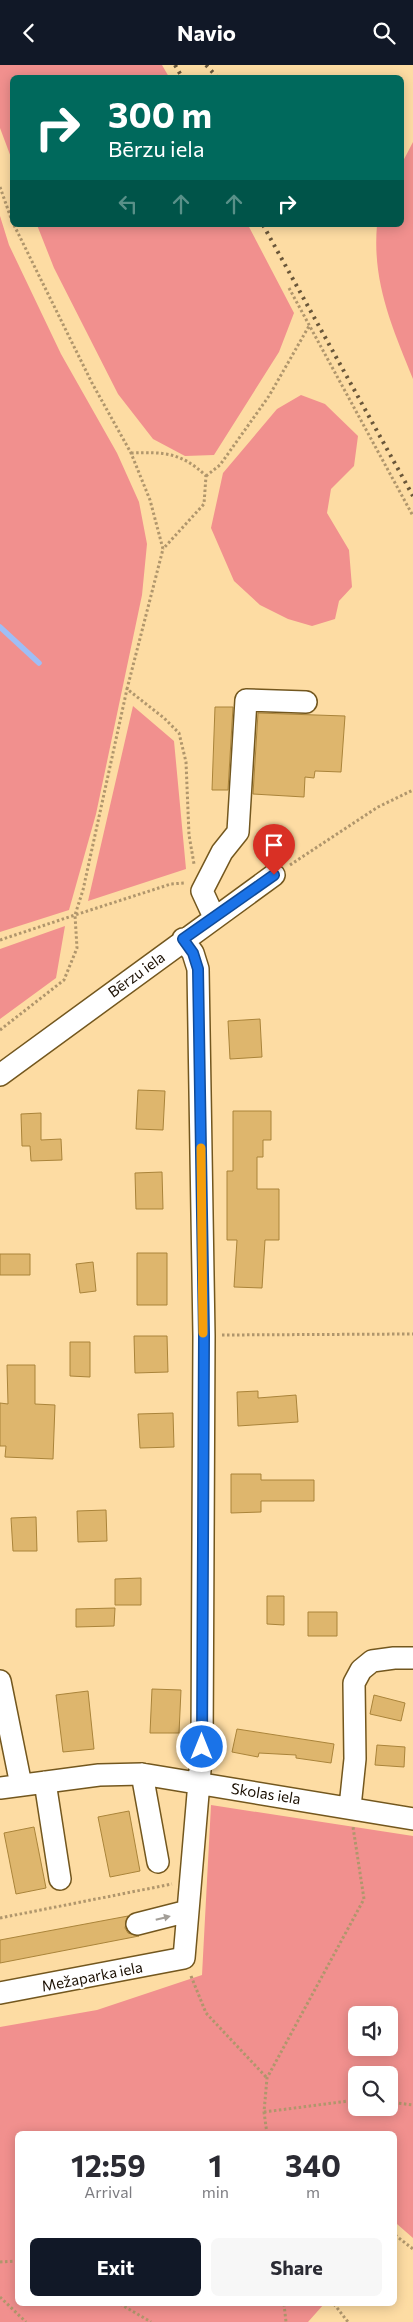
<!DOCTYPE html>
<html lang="en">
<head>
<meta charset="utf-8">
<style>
	body { margin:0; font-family:Commissioner,sans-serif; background:#f7f7f7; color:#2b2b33; height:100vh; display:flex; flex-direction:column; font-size:19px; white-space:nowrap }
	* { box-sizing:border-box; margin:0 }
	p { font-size:16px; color:#7c7c81 }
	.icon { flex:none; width:28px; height:28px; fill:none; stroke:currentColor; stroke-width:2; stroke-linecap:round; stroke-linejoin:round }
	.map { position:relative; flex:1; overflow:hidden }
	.side { position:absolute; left:15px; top:2066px; width:382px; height:175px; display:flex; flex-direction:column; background:#fff; border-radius:8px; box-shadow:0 2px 12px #0003 }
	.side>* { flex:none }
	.banner { position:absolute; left:10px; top:10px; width:394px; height:152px; border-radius:8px; box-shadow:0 2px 12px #0003; background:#00695c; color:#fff; overflow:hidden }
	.tools { position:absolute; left:348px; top:1941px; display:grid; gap:10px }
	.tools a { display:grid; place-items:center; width:50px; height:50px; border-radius:8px; background:#fff; box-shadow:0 2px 12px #0003; font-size:25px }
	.pin { position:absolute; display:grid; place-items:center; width:42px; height:42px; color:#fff; margin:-51px -21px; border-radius:50% 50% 50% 0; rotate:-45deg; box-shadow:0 0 5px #0007 }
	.pin .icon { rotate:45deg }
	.me { position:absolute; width:55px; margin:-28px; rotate:0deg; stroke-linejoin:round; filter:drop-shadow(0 0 4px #0008) }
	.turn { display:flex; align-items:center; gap:18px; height:105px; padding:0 15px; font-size:22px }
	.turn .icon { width:65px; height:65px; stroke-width:2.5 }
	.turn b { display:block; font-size:35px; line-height:42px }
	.lanes { display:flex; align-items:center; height:48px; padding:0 15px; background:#0003; justify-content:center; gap:25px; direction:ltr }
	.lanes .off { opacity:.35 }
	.eta { display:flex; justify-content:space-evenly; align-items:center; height:85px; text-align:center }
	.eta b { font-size:30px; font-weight:700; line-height:35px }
	.button { display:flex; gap:10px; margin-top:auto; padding:10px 15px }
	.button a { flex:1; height:58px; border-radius:8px; background:#111827; color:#fff; font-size:20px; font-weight:700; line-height:58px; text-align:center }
	.button a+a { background:#f7f7f7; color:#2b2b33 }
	header { display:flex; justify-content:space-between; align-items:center; height:65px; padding:0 15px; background:#111827; color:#fff; font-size:22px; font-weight:700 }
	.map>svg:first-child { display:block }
</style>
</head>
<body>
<header><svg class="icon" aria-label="back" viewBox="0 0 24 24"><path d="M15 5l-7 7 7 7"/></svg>Navio<svg class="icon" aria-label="search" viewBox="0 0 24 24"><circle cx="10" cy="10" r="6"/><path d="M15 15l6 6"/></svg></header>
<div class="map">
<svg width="413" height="2257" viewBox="0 0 413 2257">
	<rect width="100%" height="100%" fill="#fddca3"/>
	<path fill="#f1908e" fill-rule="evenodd" d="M0 0H162L169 12H12V95L0 63Z
		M413 77V314C392 262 372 217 377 160H401V100Z
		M0 151 9 180 61 289 117 388 139 437 147 479 142 530 96 749 69 845 0 867Z
		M37 160H248L294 248 279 287 214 390 185 391 153 374 118 329 54 203Z
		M301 330 325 339 358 371 354 401 331 424 327 448 349 485 352 522 339 536 335 554 312 561 288 554 260 540 234 516 211 463 223 408 277 344Z
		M133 641 174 676 186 804 88 836Z
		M65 861 56 913 0 954V884Z
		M211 1740 413 1771V2173L397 2159 395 2161V2069H18V2239H324L308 2257H0V1962L97 1945 202 1910ZM356 1950H389V1982H356ZM356 2010H389V2042H356Z"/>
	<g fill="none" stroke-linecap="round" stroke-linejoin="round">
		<path stroke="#9fbef5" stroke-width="5.5" d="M0 562 39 598"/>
	</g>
	<path fill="#deb66d" stroke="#aa843a" d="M215 642H233L228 725H212Z
		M258 648 345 651 341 707 315 706 314 713 305 712 304 732 253 729Z
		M260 954 262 992 230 994 228 956Z
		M138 1025 165 1026 163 1065 136 1064Z
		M233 1046H271V1075H263V1092H257V1124H279V1175H265L262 1223 234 1222 237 1175H227V1106H233Z
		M41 1048V1075L61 1074 62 1095 31 1096 30 1081H22L21 1049Z
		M162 1107 163 1144H136L135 1108Z
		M137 1188H167V1240H137Z
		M0 1189H30V1210H0Z
		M93 1197 96 1226 80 1228 76 1199Z
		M134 1271H167L168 1307 135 1308Z
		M70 1277H90V1312L70 1311Z
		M7 1300H35V1339L55 1340 53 1394 5 1392 6 1381H0V1338L8 1339Z
		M258 1326V1333L296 1330 298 1357 238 1361 237 1327Z
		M173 1348 174 1382 140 1383 138 1349Z
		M231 1409H261V1415H314V1436H261V1447L231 1448Z
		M106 1445 107 1476 78 1477 77 1446Z
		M36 1452 37 1486H13L11 1453Z
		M141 1513V1540H115V1514Z
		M267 1531H284V1560L267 1559Z
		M115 1543 114 1561 76 1562V1544Z
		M308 1547H337V1571H308Z
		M152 1624 181 1625 179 1668H150Z
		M88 1626 94 1684 63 1687 56 1630Z
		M374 1630 405 1638 401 1656 370 1649Z
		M237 1664 334 1679 331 1698 296 1693V1690L259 1688 258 1692 232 1687Z
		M377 1680 405 1682 404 1702 375 1700Z
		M129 1746 140 1806 110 1812 98 1752Z
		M34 1762 46 1823 16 1829 4 1768Z
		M128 1851 125 1863 128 1868 139 1871 0 1898V1875Z"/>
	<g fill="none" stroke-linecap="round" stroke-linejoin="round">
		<defs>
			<path id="minor" d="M214 852 202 826 222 787 238 767 246 635 306 637
				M0 1010 274 810
				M0 1616 21 1720
				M142 1709 158 1797
				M45 1717 60 1814
				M0 1723 99 1710 142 1709 413 1754
				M350 1742 355 1694 354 1618 361 1605 372 1596 394 1593H413
				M137 1859 188 1846
				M0 1928 184 1893 202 1682 204 1271 198 904 193 888 183 874"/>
		</defs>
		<use href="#minor" stroke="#73571e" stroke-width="24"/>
		<path stroke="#b0966c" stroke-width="3" stroke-dasharray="2.5 2.5" stroke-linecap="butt" d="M0 122 12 156
			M14 160 92 318 131 388 150 435 163 484 127 624 164 653 179 668 186 697 189 770 194 799
			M289 223 413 451
			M131 388C164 387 181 387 206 411L204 439 163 484
			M206 411 220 400 269 331 309 261
			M290 800 378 742 413 725
			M0 875 75 850 83 825 127 624
			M0 965 64 915 77 883 75 850 171 819 184 818
			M222 1270 413 1269
			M0 1853 172 1819
			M191 1911 206 1948 267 2013
			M389 2037 413 2040
			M264 2047 356 2035
			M267 2069 264 2047 267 2013 364 1834 353 1762
			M395 2170 413 2184
			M0 2197 18 2196
			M0 2232 26 2257
			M120 2239 151 2257
			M284 2239 286 2257
			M334 2239 348 2257"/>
		<use href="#minor" stroke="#fff" stroke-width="21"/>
		<path stroke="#695639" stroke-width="4" stroke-dasharray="2.5 5" stroke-linecap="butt" d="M175 0 182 12
			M206 0 217 12
			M263 160 413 431"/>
	</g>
	<defs><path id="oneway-solid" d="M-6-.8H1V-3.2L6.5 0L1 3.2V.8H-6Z" transform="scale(1.25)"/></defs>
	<use fill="#a39f99" href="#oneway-solid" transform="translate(163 1853) rotate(-14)"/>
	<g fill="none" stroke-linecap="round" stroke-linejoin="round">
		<defs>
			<path id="route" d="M202 1682 204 1271 198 904 193 888 183 874 274 810"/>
		</defs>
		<use href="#route" stroke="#114b97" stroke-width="12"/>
		<use href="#route" stroke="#1a73e8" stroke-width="9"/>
		<path stroke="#f59e0b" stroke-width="9" d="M201 1083 203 1268"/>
	</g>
	<g text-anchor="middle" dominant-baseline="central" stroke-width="4" stroke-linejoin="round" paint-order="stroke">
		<g font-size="15" fill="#190e00" stroke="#fff">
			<text transform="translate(136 909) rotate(-36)">Bērzu iela</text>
			<text transform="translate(266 1728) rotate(9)">Skolas iela</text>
			<text transform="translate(92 1911) rotate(-11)">Mežaparka iela</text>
		</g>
	</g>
</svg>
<div class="tools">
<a><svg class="icon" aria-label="sound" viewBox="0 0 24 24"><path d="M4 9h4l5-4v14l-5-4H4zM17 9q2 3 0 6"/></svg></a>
<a><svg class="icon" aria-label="search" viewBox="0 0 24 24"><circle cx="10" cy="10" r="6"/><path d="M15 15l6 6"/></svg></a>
</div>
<div class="pin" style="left:274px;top:810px;background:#d93025"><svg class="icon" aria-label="arrive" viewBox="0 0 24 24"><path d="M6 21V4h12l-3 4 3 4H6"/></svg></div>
<svg class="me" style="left:202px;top:1682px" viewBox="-20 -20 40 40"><circle r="17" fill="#1a73e8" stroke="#fff" stroke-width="3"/><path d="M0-11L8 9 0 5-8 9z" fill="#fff"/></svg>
<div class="banner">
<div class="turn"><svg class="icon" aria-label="right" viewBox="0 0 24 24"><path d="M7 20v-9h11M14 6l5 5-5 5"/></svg><div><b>300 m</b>Bērzu iela</div></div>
<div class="lanes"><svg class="icon off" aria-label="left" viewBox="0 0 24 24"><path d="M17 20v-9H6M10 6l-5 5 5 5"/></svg><svg class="icon off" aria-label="ahead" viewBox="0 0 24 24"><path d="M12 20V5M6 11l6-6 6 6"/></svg><svg class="icon off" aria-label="ahead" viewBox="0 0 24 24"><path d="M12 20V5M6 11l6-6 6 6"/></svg><svg class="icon" aria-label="right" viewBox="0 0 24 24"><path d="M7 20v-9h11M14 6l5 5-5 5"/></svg></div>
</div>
<section class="side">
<div class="eta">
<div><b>12:59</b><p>Arrival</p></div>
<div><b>1</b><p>min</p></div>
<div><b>340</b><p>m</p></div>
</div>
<div class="button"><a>Exit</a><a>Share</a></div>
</section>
</div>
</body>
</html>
